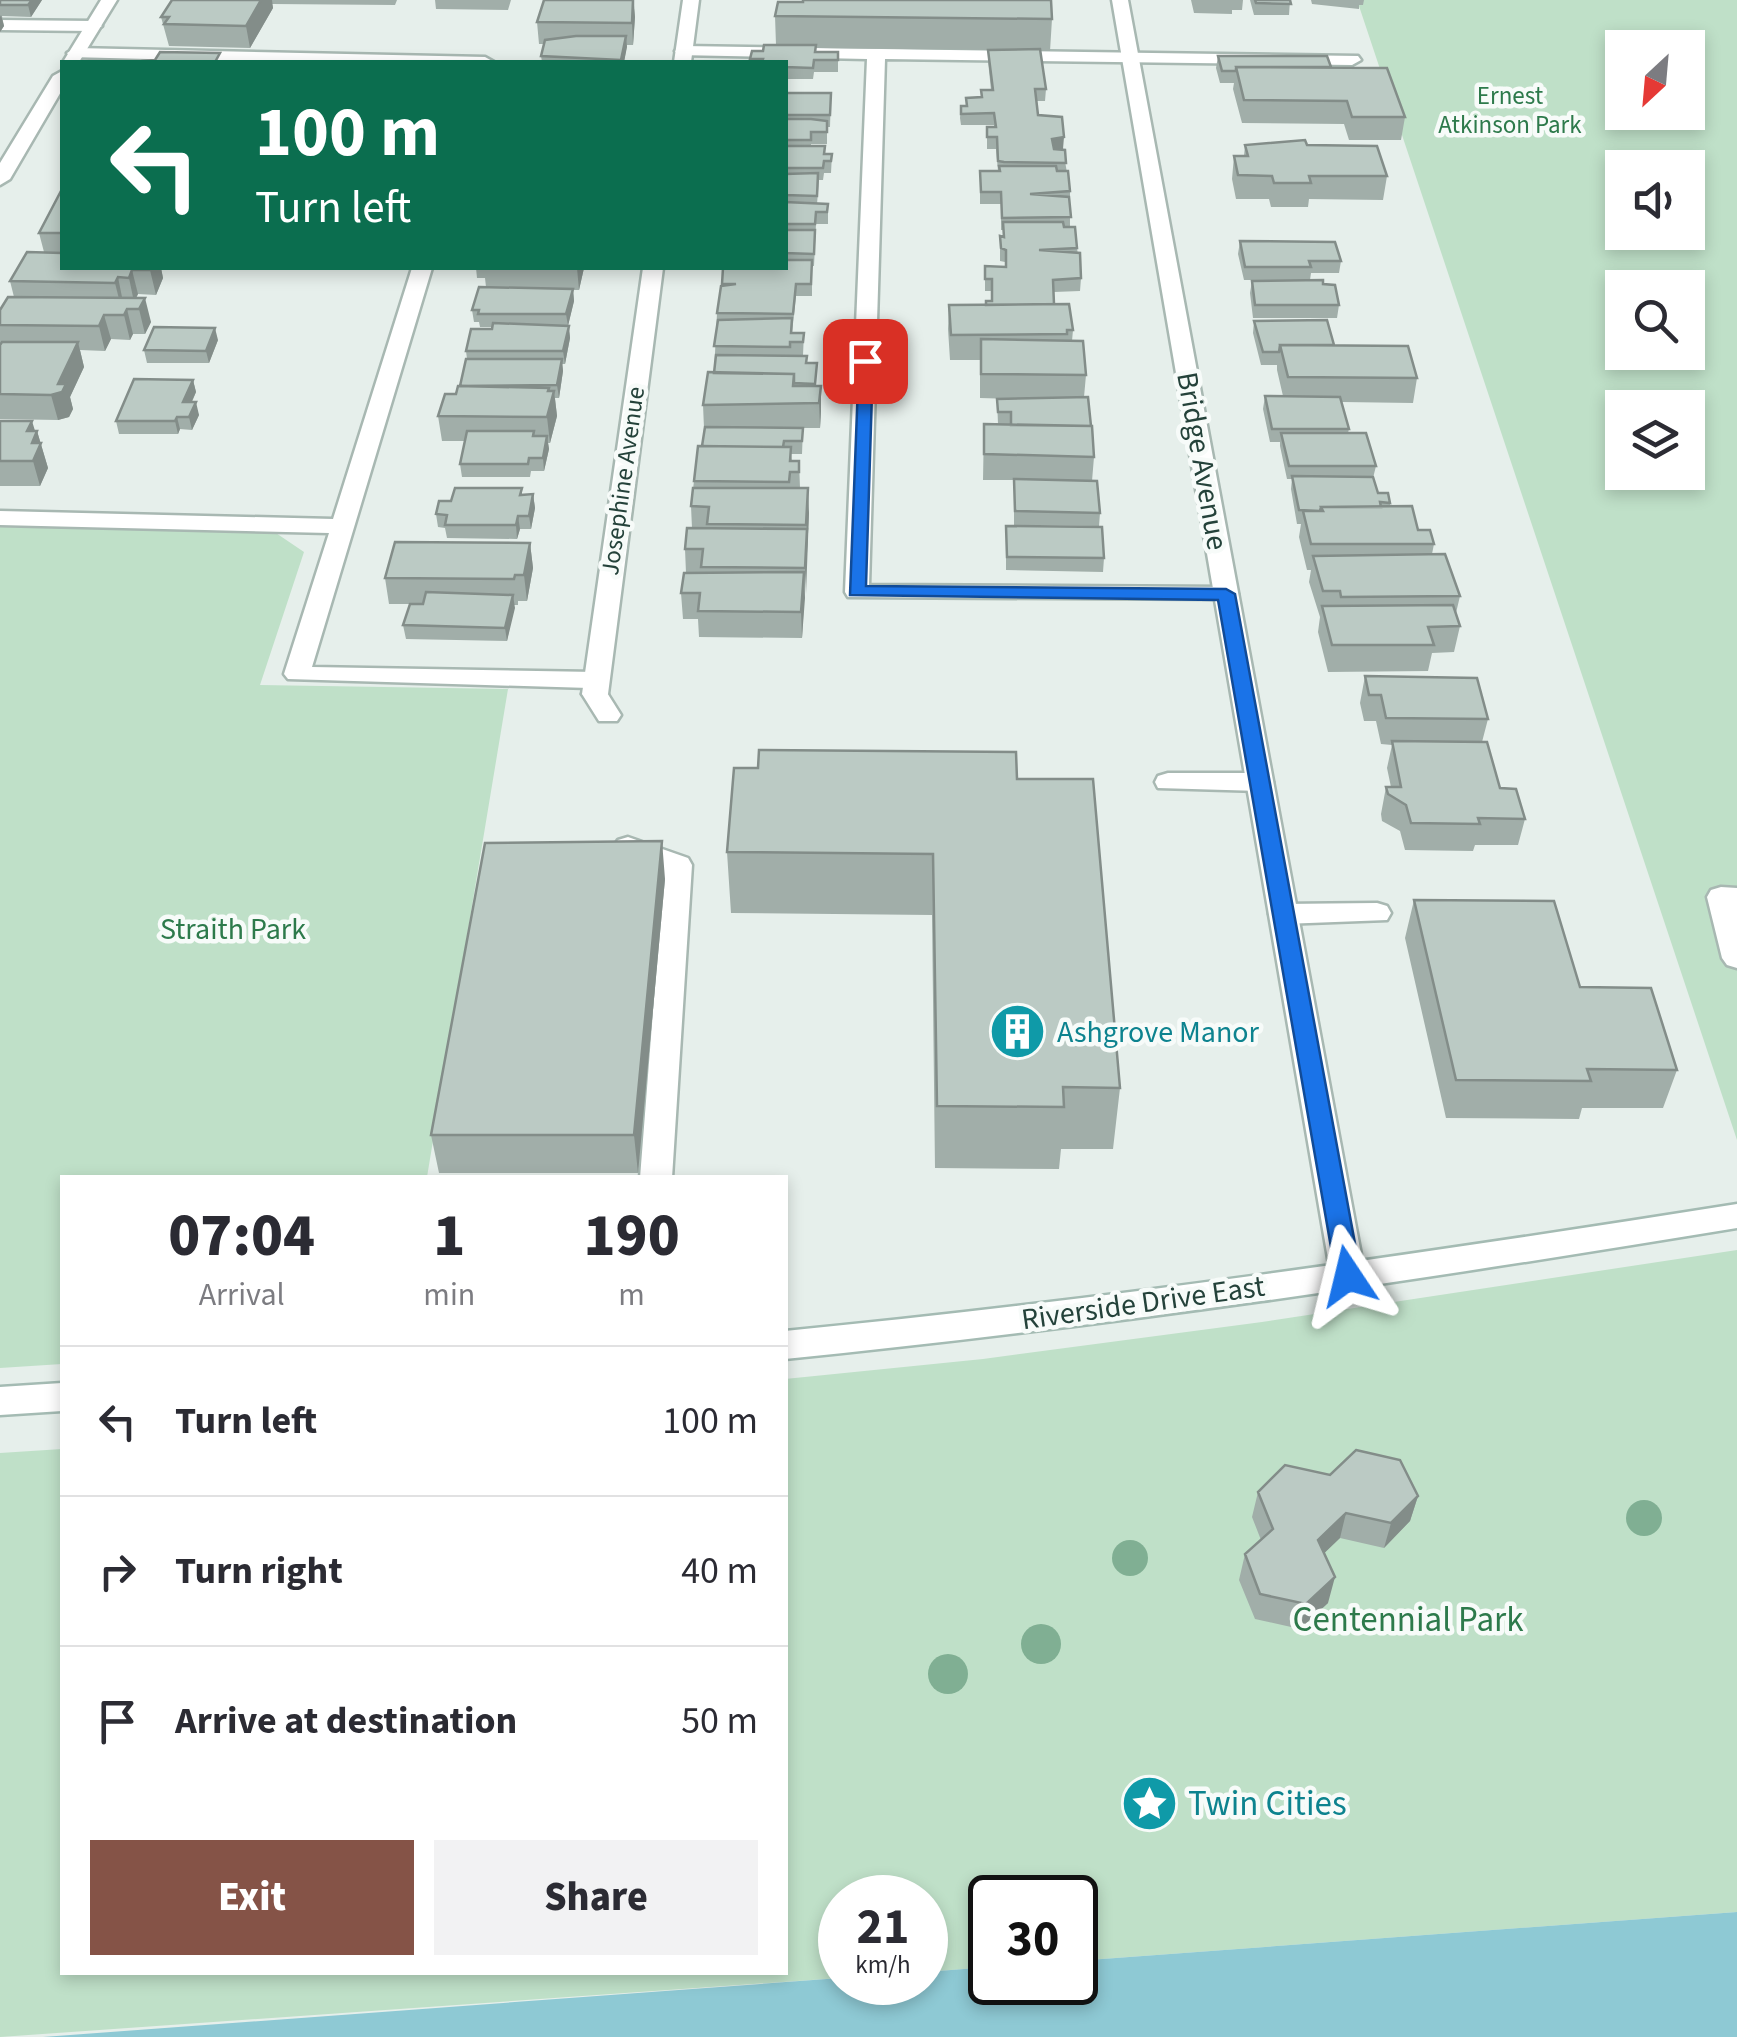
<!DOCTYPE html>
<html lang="en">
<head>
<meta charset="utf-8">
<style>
	body { margin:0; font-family:"Source Sans 3",sans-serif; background:#f2f2f3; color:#2b2b33; height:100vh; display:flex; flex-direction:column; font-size:38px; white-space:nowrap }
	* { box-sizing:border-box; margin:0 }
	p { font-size:32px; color:#7c7c81 }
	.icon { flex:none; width:55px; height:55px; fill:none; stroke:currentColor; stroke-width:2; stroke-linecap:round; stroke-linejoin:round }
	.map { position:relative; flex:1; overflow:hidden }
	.sheet { position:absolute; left:60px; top:1175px; width:728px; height:800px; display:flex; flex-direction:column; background:#fff; border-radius:0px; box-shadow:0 5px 15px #0003 }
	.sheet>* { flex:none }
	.hud { position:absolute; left:60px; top:60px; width:728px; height:210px; border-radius:0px; box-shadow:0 5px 15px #0003; background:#0b6e4f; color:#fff; overflow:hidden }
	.needle { width:65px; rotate:206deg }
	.controls { position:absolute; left:1605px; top:30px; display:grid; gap:20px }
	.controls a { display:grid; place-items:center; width:100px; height:100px; border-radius:0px; background:#fff; box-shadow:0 5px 15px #0003; font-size:50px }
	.speed { position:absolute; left:818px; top:1875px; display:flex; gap:20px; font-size:50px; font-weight:700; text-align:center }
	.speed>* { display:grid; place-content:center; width:130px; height:130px; border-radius:50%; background:#fff; box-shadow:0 5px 15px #0003; line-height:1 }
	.speed small { font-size:25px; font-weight:400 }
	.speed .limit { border:5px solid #111; border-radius:15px; background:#fff; color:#111 }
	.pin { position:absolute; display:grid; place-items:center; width:85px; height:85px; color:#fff; margin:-42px; border-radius:20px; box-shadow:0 5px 15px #0006 }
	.me { position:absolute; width:110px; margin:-55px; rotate:350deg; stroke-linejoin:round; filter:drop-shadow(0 0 8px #0008) }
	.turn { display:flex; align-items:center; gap:35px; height:210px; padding:0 30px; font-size:45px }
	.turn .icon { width:130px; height:130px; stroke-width:2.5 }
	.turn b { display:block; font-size:70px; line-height:85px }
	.eta { display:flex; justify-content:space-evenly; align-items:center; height:170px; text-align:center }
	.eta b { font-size:60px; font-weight:800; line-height:70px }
	.action { display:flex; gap:20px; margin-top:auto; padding:20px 30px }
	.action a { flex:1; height:115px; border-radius:0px; background:#855347; color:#fff; font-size:40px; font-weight:800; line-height:115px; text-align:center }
	.action a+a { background:#f2f2f3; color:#2b2b33 }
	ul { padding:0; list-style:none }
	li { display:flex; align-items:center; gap:30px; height:150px; padding:0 30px; border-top:2px solid #e1e1e2 }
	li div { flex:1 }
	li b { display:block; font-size:38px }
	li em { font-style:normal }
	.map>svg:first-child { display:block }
</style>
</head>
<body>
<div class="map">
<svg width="1737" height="2037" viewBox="0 0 1737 2037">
	<rect width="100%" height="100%" fill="#e6efeb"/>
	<path fill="#bfe0c8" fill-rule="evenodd" d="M1357 0H1737V1140ZM1622 48H1688V112H1622ZM1622 168H1688V232H1622ZM1622 288H1688V352H1622ZM1622 408H1688V472H1622Z
		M0 526 270 529 304 552 260 685 508 689 427 1177 62 1178V1364L0 1368Z
		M1737 1250V1912L1075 1961V1898H990V1967L925 1972V1898H840V1978L0 2037V1453L62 1449V1972H785V1379L983 1359 1262 1322Z"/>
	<path fill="#8ec9d4" d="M1737 1912V2037H43L840 1978V1982H925V1972L990 1967V1982H1075V1961Z"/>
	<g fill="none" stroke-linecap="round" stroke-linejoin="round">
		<defs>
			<path id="lane" d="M0 20 93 21 102 26 93 31 0 30Z
				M684 46 1358 56 1361 60 1352 65 885 59 869 585 1226 587 1238 594 1235 599 848 597 845 592 867 59 678 55 675 51Z
				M76 48 485 57 494 62H268L70 57 67 53Z
				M412 268H432L312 667 595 672 608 680 598 687 604 688 621 715 617 721H599L582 694 589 688 288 679 284 674 329 533 0 525V511L333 519Z
				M1168 773H1260L1273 782 1260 791 1158 788 1155 782 1158 776Z
				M628 837 688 858 692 865 672 1178H640L664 870 618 852 614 846 618 840Z
				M1721 887 1737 888V968L1727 965 1722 958 1707 897 1711 890Z
				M1377 903 1387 906 1391 913 1387 920 1283 924 1273 921 1269 914 1273 907 1283 904Z"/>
			<path id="street" d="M101 0H117L79 62H63Z
				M683 0H699L691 62H674Z
				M1112 0H1128L1365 1276 1360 1285 1348 1289 1336 1285 1331 1276Z
				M62 71V90L10 179 0 185V163L53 76Z
				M643 268H663L608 694 595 702 582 694Z"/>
			<path id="secondary" d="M1737 1204V1228C1421 1280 1104 1327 785 1359V1331C1104 1300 1421 1254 1737 1204Z
				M62 1383V1411L0 1415V1387Z"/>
		</defs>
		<use href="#lane" stroke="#a8b8b2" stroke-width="5"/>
		<use href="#street" stroke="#a8b8b2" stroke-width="5"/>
		<use href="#secondary" stroke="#a4bbb3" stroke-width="5"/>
		<use href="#lane" fill="#fff" fill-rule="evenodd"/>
		<use href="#street" fill="#fff" fill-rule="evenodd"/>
		<use href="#secondary" fill="#fff" fill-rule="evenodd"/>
	</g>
	<g fill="#80af93">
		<circle cx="1644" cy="1518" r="18"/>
		<circle cx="1130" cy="1558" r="18"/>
		<circle cx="1041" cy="1644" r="20"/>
		<circle cx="948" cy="1674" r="20"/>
	</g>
	<path fill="#a1aea9" d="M0 0H42L31 17 2 16 4 26 0 32Z
		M172 0H397L395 5 272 4 273 8 250 48 169 46 161 17Z
		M435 0H511L508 10 436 9Z
		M544 0H634L635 17 633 45H627L624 62H542L541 56 544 44H539L537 22Z
		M1191 0H1243L1242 10H1232V14L1194 13Z
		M1250 0H1290L1289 15H1254Z
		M1311 0H1364L1363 5H1359V9L1312 4Z
		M775 16 1052 19 1050 51H1040L1046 89 1045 101H1036L1038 115 1063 149 1070 191V227L1077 248 1081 278 1080 291 1054 292V304L1073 330 1072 341 1086 375 1084 397 1094 457 1092 481 1100 513 1099 526 1014 525V480H983L984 424H998L997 399H1014L980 398V360H950L948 329 949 305H986L992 301V291H985V266L1005 267V262L1000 261V236L1003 237V230H1001V204H980V171H998L996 149H987V127H994V125H961L960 118 961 106H966V98L981 97V90H991L988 61V50L816 48V52L838 60V72H814L813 79H785V62H751L752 51H763L776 45Z
		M1218 56 1331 67 1405 117 1401 140H1349L1344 124 1242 123 1233 89 1234 83H1220L1216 68Z
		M785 93H831L830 127H827V144H811V146L825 154H832L831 173H824L823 180H819L817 204H828V224H816L814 266H812V296H796L792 333H804L803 355H790L807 363 816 386 821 411 820 428H803L802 454H791L792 461H799L800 488 809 513 802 638 699 637 698 619H683L681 593 686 573 685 549 692 528 691 506 694 481 702 446 704 428 703 405 714 373 717 313 722 286 723 268H785Z
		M1245 145H1307L1387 176 1383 200 1309 199 1308 207H1271L1269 199H1236L1232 179 1234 156H1244Z
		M62 189V268H161L163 278 156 295 138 294 136 298 151 322 145 334H133L130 340 111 339 105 351 80 350 84 367 70 397 73 409 69 417 58 420 0 419V310L14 297 10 281 44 252 39 233Z
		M1240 241 1341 261 1339 273H1311L1310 280H1244L1238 254Z
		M476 268H584L579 290H573L574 301 568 325 570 338 565 364H562L563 371 559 398H555L557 416 550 443H548L549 449 544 471H531L530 477H462L460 464 465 441H442L438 416 460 386 467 359 466 351 492 327H480L479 322H474L472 310 486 287 485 278H477Z
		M1252 281 1323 284 1339 305 1337 318H1253L1250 293Z
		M1254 321 1334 345 1417 378 1413 403 1342 402 1349 429 1348 433 1376 466 1373 478 1378 493 1390 503V507L1434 544 1432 554 1460 596 1456 613 1460 626 1454 652 1432 653 1428 671 1328 672 1318 632 1320 617 1309 582 1311 570H1307L1299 537 1301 524H1297L1291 489 1292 479H1287L1280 446V442H1270L1263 409 1265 396H1283L1277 370V365H1261L1253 333Z
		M218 340 209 363H147L144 350Z
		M193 380 196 392 192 402 199 415 192 430 180 429 178 434H119L116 421Z
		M0 421 37 431 48 468 40 486H0Z
		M522 488V495L533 494 535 508 531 529H520L517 539 447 538 445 528 438 527 436 514 451 501Z
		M1006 526 1104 558 1103 572 1006 570Z
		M530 543 533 568 527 601H518V605H514L507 641 406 639 403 625 410 604H389L385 578Z
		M1365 676 1488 719 1482 742 1500 788 1525 819 1518 845H1475L1473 851 1405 850 1400 831 1382 821 1381 814 1386 787H1391L1387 768 1392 745 1381 744 1376 721H1364L1360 703Z
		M1017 779 1120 1088 1113 1149H1061L1059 1169 935 1168 932 915 731 913 727 852Z
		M665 879 638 1173H439L431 1135Z
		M1414 900 1580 987 1677 1070 1663 1108H1582L1579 1119 1446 1118 1405 938Z
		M1258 1492 1418 1496 1410 1521 1384 1548 1340 1538 1324 1553 1328 1603 1300 1629 1255 1619 1239 1580 1245 1554 1261 1540 1252 1517Z"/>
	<path fill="#838d89" d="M32 0H42L31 17 28 5Z
		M261 0H272L273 8 250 48 246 26Z
		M633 0 635 17 633 45 632 23Z
		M1 15 4 26 0 32V17Z
		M626 36 627 47 624 62H621Z
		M1064 137 1063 149 1052 151V139Z
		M151 268H161L163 278 156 295 150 270Z
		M577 268H584L579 290Z
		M132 270 138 294 134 302 129 278Z
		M118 277 123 302 121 307 115 283Z
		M573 289 574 301 568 326 566 314Z
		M145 298 151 322 145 334 139 309Z
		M127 309 133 334 130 340 124 315Z
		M104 315 111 339 105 351 99 326Z
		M569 326 570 338 565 364 563 351Z
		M215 328 218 340 209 363 206 351Z
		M78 342 84 367 70 397 73 409 69 417 58 420 51 395Z
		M562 359 563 371 559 398 557 385Z
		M193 380 196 392 186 414 183 402Z
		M821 386V411L820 428 819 403Z
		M549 388 551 404 554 391 557 416 550 443 547 417Z
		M196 402 199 415 192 430 189 417Z
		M177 417 180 429 178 434 175 421Z
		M32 421 36 434 37 431 48 468 40 486 33 461 27 431Z
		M547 436 549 449 544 471 543 458Z
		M808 488 809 513 806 594 805 568Z
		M533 494 535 508 531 529 529 516Z
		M518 516 520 529 517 539 516 525Z
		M530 543 533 568 527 601 524 575Z
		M804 572 805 598 802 638 801 612Z
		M513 595 515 608 507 641 505 628Z
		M662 841 665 879 638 1173 634 1135Z
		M1418 1496 1410 1521 1384 1548 1391 1523Z
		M1346 1513 1340 1538 1312 1565 1318 1540Z
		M1335 1577 1328 1603 1300 1629 1306 1604Z"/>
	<path fill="#bbcac4" stroke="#838d89" stroke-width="2.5" d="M0 0H32L28 5H0Z
		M172 0H261L246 26 164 24 169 17H161Z
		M544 0H633L632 23 537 22Z
		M803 0H1051L1052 19 775 16 778 2H803Z
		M1255 0H1290L1291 4 1256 3Z
		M576 36H626L621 60 541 56 545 40Z
		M764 45H816L815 52H838V60H814L813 68 785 67V62H762L763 59H750L752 51H763Z
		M1040 49 1046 89H1035L1038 115 1062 117 1064 137 1052 139 1054 149 1065 150 1066 163 1004 162 998 161 997 137H987V127H996L994 113 961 114V106H967L966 98 982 97 981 90H993L988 50Z
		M160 52 220 53 215 62H141L142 61 155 60Z
		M1218 56H1327L1331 67H1236V71H1222Z
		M1236 67 1387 68 1405 117H1352L1347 101 1244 100Z
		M785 93H831L830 115H785Z
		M785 119H811L827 121V132H811V140H785Z
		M1305 140 1307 145 1377 146 1387 176H1309L1311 183H1274L1272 176 1238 175 1234 156H1248L1245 145Z
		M785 146H825L824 154H832L831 161H824L823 168H785Z
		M999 166H1056L1057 171H1068L1070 191 1030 194 1069 197 1071 217 1002 218 1001 192H981L980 171H1000Z
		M818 173 817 196 785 195V174Z
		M62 189V233H39Z
		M785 202 828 204 827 212H816L815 224H785Z
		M1003 222H1063L1064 227H1075L1077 248 1039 250 1080 253 1081 278 1053 280 1054 304 986 305V301H992V279H985V266L1006 267V250L1001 248 1000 236 1004 237Z
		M785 230H815L814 254 785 253Z
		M1240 241 1335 242 1341 261H1309L1311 267H1245Z
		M27 252 62 253V268H151L150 270H132L129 278 118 277 115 283 10 281Z
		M785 260H812L811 284H796L793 314 717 313 721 286 736 284H722L723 268H785Z
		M1323 280V284L1335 285 1339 305H1255L1252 281Z
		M479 287 573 289 566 314H478L479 310H472Z
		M8 297 145 298 139 309H127L124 315H104L99 326 0 325V310Z
		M1069 304 1073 330H1067V334L951 335 949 305Z
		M792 318 791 333H804L803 342H790V347L714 346 718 320Z
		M1327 320 1334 345H1280L1279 352H1263L1254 321Z
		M493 323 569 326 563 351H466L471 329H492Z
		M154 327 215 328 206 351 144 350Z
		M981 339 1083 341 1086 375 981 374Z
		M2 342H78L58 384H66L62 392 51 395 0 394V345Z
		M1280 345 1408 346 1417 378 1288 377Z
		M716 355 807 356 806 363H817L815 384 794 383V374L714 373Z
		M466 359H562L557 385 460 386Z
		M708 372 794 374 793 386H821L819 403 703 405Z
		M134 379 193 380 183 402H196L189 417H177L175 421H116Z
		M458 386 549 388 548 391H554L547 417 438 416 445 394H456Z
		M1265 396 1340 397 1349 429H1272Z
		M1088 397 1091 426 1011 425V412H998L997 399Z
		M0 421H32L27 431H37L32 443H41L33 461H0Z
		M984 424 1092 426 1094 457 984 454Z
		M705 427 803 428 802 441H784L783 447 702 446Z
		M467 431H534L533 436H547L543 458H529L528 464H460Z
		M1281 433H1366L1376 466H1289Z
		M698 446 791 447 790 461H799V472H790L789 482 694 481Z
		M1292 476 1373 477 1378 493H1388L1390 503 1380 502 1381 507H1321L1320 511 1299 510Z
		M1014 479 1097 481 1100 513 1015 511Z
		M455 488H522L520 495 533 494 529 516H518L516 525H445L447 515 436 514 439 501H451Z
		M693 488H808L806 525 707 524 709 507 691 506Z
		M1412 506 1418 530H1430L1434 544H1311L1303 511H1323L1321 507Z
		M1006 526 1102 527 1104 558 1007 557Z
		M687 528 807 529 805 568 701 567 703 549H685Z
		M395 542 530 543 524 575H515L514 579 385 578Z
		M1445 554 1460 596 1341 597 1340 591H1323L1313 556Z
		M804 572 801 612 698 611 700 593H681L684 573Z
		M426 592 513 595 505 628 403 625 410 604H423Z
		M1453 605 1460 626 1428 627 1434 645H1332L1322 606Z
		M1365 676 1477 678 1488 719 1386 718 1381 695H1369Z
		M1392 741 1487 742 1500 788 1516 789 1525 819 1478 818 1480 824 1411 823 1406 805 1388 794 1386 787H1401Z
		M759 750 1016 752 1017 779H1093L1120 1088 1063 1087 1064 1107 937 1106 933 854 727 852 734 768H758Z
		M662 841 634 1135H431L485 843Z
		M1414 900 1554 901 1580 987 1651 988 1677 1070 1587 1069 1591 1081 1456 1080Z
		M1356 1450 1400 1460 1418 1496 1391 1523 1346 1513 1318 1540 1335 1577 1306 1604 1260 1594 1245 1554 1273 1529 1258 1492 1285 1465 1330 1475Z"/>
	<path fill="#1a73e8" stroke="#114b97" stroke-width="2.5" d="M859 358 873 361 866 586 1226 589 1235 594 1361 1276 1357 1283H1339L1336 1276 1218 600 850 595Z"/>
	<defs>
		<symbol id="building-disc" viewBox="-11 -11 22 22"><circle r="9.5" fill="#0f9aa8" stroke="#f7fbf9"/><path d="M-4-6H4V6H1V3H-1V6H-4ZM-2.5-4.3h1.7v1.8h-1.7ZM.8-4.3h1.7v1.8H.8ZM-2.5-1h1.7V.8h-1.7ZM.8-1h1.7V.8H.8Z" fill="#fff"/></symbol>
		<symbol id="sight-disc" viewBox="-11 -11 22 22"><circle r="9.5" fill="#0f9aa8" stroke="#f7fbf9"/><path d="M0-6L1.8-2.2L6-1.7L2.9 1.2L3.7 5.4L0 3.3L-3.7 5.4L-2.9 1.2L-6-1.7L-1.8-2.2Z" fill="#fff"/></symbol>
	</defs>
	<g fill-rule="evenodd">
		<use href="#building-disc" x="986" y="1000" width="63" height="63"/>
		<use href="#sight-disc" x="1118" y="1772" width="63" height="63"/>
	</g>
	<g text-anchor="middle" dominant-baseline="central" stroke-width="9" stroke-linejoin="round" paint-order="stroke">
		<g font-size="25" fill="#2d7a4b" stroke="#f7fbf9">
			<text x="1510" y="96">Ernest<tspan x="1510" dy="29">Atkinson Park</tspan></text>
		</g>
		<g font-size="25" fill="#24423a" stroke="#f7fbf9">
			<text transform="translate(623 481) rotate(-82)">Josephine Avenue</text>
		</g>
		<g font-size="30" fill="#24423a" stroke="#f7fbf9">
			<text transform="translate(1202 461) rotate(80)">Bridge Avenue</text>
			<text transform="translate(1143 1303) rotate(-8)">Riverside Drive East</text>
		</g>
		<g font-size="30" fill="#2d7a4b" stroke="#f7fbf9">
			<text x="233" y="929">Straith Park</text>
		</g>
		<g font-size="30" fill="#0d838f" stroke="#f7fbf9" text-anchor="start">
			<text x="1057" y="1032">Ashgrove Manor</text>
		</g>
		<g font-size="35" fill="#2d7a4b" stroke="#f7fbf9">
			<text x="1408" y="1620">Centennial Park</text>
		</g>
		<g font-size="35" fill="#0d838f" stroke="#f7fbf9" text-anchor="start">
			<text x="1188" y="1804">Twin Cities</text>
		</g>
	</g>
</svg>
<div class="controls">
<a><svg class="needle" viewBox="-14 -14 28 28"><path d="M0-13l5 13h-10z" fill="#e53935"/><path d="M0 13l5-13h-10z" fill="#7c7c81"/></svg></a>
<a><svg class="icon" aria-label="sound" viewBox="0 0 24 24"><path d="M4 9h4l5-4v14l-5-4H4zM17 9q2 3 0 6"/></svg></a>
<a><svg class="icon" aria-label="search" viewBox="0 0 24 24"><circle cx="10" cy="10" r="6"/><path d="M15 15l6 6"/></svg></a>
<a><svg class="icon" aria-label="layers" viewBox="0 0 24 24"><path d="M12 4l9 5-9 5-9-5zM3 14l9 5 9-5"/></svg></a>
</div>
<div class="speed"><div>21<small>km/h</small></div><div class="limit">30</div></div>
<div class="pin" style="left:865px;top:361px;background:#d93025"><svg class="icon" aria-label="arrive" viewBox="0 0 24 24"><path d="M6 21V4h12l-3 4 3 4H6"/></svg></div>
<svg class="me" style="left:1348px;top:1276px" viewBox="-20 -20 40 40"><path d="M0-17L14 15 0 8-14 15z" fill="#1a73e8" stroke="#fff" stroke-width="4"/></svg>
<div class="hud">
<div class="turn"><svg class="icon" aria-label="left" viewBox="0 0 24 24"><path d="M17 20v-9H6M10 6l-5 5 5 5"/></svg><div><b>100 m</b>Turn left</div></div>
</div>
<section class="sheet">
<div class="eta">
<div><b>07:04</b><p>Arrival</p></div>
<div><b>1</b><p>min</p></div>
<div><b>190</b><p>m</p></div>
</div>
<ul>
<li><svg class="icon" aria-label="left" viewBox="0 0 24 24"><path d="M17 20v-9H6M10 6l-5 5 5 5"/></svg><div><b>Turn left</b></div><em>100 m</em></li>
<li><svg class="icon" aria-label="right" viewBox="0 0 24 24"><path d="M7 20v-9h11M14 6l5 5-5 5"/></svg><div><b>Turn right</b></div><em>40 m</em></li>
<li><svg class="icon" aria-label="arrive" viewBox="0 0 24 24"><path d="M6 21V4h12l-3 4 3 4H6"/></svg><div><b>Arrive at destination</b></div><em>50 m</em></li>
</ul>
<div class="action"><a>Exit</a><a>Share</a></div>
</section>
</div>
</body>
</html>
